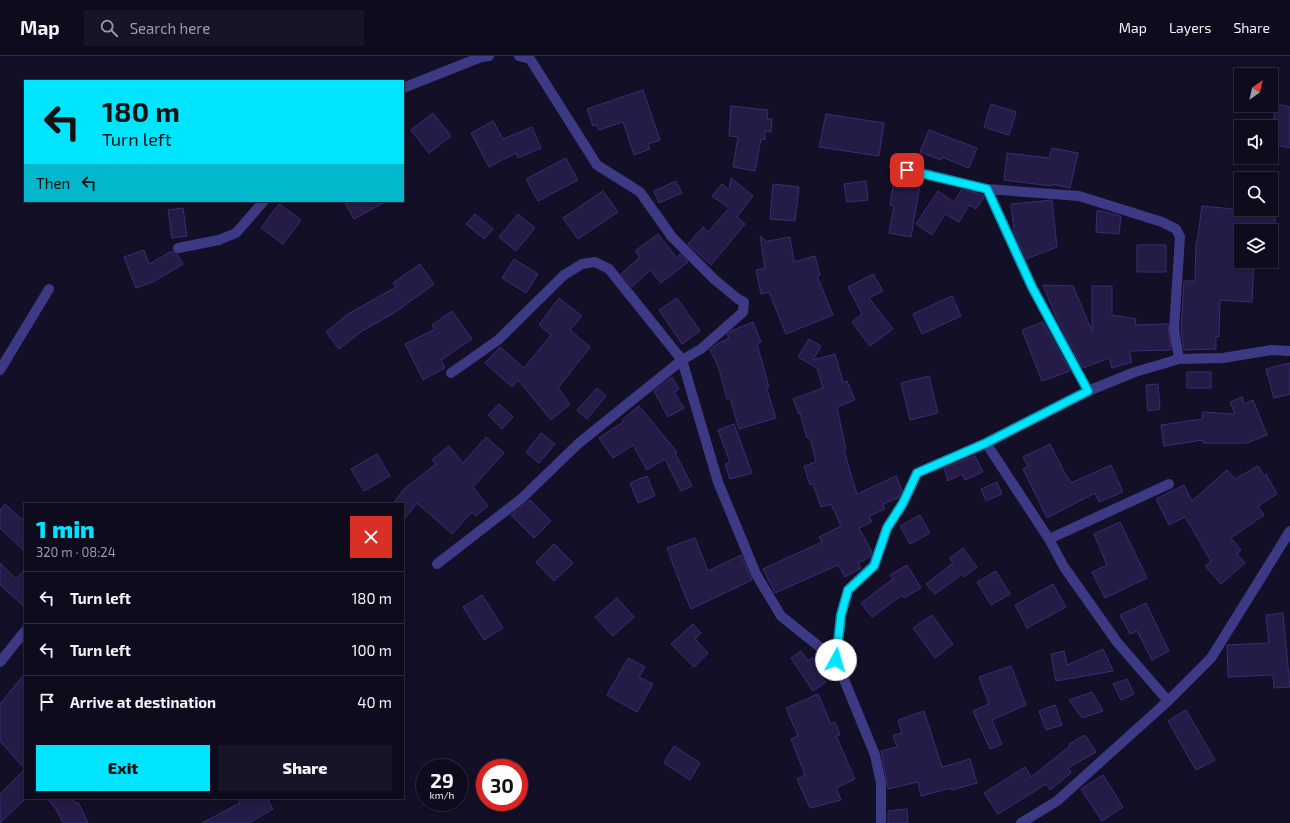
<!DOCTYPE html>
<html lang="en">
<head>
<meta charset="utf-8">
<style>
	body { margin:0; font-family:"Exo 2",sans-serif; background:#171425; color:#f1f3f6; height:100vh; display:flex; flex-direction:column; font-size:15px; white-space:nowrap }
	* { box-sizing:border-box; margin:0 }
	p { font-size:13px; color:#9b9ba3 }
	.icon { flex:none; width:22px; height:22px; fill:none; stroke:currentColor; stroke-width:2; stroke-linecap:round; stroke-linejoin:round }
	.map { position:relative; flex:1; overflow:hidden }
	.drawer { position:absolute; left:24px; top:447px; width:380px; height:296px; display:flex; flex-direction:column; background:#0e0b1c; border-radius:0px; box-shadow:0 2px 6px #0003,0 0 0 1px #2e2b3b }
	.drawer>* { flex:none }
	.guide { position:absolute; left:24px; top:24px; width:380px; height:122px; border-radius:0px; box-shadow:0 2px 6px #0003,0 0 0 1px #2e2b3b; background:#00e5ff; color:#111; overflow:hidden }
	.needle { width:26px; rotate:34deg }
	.buttons { position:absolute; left:1234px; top:12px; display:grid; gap:8px }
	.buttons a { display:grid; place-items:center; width:44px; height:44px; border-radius:0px; background:#0e0b1c; box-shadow:0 2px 6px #0003,0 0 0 1px #2e2b3b; font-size:20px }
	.speed { position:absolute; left:416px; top:703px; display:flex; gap:8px; font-size:20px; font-weight:700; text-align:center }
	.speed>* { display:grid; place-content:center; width:52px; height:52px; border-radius:50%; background:#0e0b1c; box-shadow:0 2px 6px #0003,0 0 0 1px #2e2b3b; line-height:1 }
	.speed small { font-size:10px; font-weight:400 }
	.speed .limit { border:6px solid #d22; background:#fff; color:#111 }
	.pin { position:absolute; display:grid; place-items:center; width:34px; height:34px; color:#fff; margin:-17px; border-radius:8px; box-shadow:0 2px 6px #0006 }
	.me { position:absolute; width:44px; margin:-22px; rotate:6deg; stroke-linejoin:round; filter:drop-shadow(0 0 3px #0008) }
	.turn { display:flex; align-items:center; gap:14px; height:84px; padding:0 12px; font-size:18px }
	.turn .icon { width:52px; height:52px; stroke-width:2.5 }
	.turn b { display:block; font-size:28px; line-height:34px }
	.then { display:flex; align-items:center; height:38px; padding:0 12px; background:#0003; gap:8px; font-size:15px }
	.round { display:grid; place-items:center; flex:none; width:42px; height:42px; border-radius:0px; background:#171425 }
	.headline { display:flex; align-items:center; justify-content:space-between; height:68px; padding:0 12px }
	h1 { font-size:24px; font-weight:800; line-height:30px; color:#00e5ff }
	.cta { display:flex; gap:8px; margin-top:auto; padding:8px 12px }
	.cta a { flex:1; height:46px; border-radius:0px; background:#00e5ff; color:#111; font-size:16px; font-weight:800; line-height:46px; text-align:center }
	.cta a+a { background:#171425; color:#f1f3f6 }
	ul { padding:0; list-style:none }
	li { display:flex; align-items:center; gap:12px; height:52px; padding:0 12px; border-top:1px solid #2e2b3b }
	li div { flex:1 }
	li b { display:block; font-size:15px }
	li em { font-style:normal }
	header { display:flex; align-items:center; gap:24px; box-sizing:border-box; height:56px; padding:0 20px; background:#0e0b1c; border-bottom:1px solid #2e2b3b }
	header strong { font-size:19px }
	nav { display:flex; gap:22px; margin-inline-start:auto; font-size:14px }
	.search { width:280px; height:36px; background:#171425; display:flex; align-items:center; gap:10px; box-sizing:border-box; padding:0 14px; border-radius:0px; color:#9b9ba3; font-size:15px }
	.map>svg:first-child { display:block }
</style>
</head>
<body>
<header>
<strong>Map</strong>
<div class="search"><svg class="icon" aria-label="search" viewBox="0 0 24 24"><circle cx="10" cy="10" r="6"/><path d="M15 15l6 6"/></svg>Search here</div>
<nav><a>Map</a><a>Layers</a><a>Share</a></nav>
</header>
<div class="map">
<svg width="1290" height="767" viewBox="0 0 1290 767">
	<rect width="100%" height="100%" fill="#130f26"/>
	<path fill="#241b47" stroke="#3b2d73" d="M643 34 660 84 648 88 650 93 634 99 623 66 599 74 597 69 593 70 587 53Z
		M991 48 1016 56 1009 79 984 71Z
		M1277 48 1290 51V92L1271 88V73Z
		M731 50 768 54 767 63H772L771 76 765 75V84L761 83 755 115 733 111 738 81 729 80Z
		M433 57 451 80 429 97 411 74Z
		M826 58 884 67 879 100 819 91Z
		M493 65 503 83 532 71 541 92 518 102 516 97 489 111 471 77Z
		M929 74 977 92 969 112 942 101 941 104 920 96Z
		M1052 92 1078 97 1070 132 1051 128V130L1004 124 1007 97 1049 102Z
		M566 102 578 124 538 145 526 123Z
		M895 117 921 123 911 181 889 177 894 150 890 149Z
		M731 122 753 140 737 161 745 168 711 209 688 188 703 171 708 176 729 152 712 140 722 128 729 134Z
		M676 125 682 137 659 147 654 135Z
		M866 125 868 144 847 146 844 128Z
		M773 128 799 131 795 165 770 163Z
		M962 133 979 138 984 141 976 153 969 149 959 166 945 158 932 179 916 168 938 135 954 146Z
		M603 135 618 156 578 183 563 162Z
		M1052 144 1057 191 1026 203 1014 176 1011 148Z
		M344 145H387L354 163Z
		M279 148 301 164 283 188 261 172Z
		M1202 150 1245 154V159L1275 160V175H1241V205H1254L1252 246 1220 244 1219 281 1216 280V293L1184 294 1181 273 1184 225H1195L1196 186H1197Z
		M183 152 187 180 172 182 168 154Z
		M1097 154 1121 160 1119 178 1096 176Z
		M475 158 493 173 484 183 466 168Z
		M518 158 535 172 516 195 499 181Z
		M658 178 677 202 680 198 688 206 661 227 650 214 632 231 621 218 640 201 635 195Z
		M760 180 768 187V185L790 181 794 206 815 200 820 219 817 220 833 259 786 278 769 236 761 238 756 214 765 212Z
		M1137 189H1166V216H1137Z
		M144 194 149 208 172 195 177 198 183 208 153 226 136 232 124 201Z
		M514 203 538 218 526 237 502 222Z
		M420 208 434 228 394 257 362 275 339 293 326 276 348 258 396 231 393 227Z
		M873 218 883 235 869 242 893 273 870 290 852 266 862 258 848 231Z
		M1043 229 1073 230 1092 275V230H1112V259L1136 263 1135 269 1168 268 1171 294 1129 295 1132 306 1112 312 1109 302 1083 312 1056 261Z
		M952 240 961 260 922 278 913 258Z
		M559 242 582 260 570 274 590 291 558 332 570 348 551 364 518 324 512 331 485 307 500 291 524 312 551 279 539 269Z
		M677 242 700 275 682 288 659 254Z
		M452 255 472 283 441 304 445 312 423 324 405 288 435 273 432 269Z
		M753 266 761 286 757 288 769 331H766L776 362 739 373 730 342 727 343 718 310 710 294 717 288 729 282 727 278 731 275Z
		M1043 266 1070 315 1042 325 1022 274Z
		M809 283 821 290 813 304 835 298 843 326 847 325 855 344 837 351 846 394 844 395 857 438 896 420 902 434 898 442 883 448 885 453 869 460 872 466 859 472 872 496 870 501 858 507 861 512 845 521 838 509 775 537 763 513 822 486 819 481 841 470 831 448 821 451 813 428 810 429 804 410 816 406 810 382H807L800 357 799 358 793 343 823 332 817 312 798 301Z
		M1290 307V338L1274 342 1266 313Z
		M1187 316H1211V332H1187Z
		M929 320 938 357 910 364 901 327Z
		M672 321 679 333 674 336 684 352 668 361 654 335Z
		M1158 328 1160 353 1148 355 1146 329Z
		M597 332 606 340 587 363 577 354Z
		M1242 341 1244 348 1253 344 1267 379 1247 387H1203V384L1164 390 1161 369 1202 363 1203 356 1235 358 1230 346Z
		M499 348 513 361 502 373 488 359Z
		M639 350 677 396 675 397 692 430 681 435 665 403 647 414 633 389 613 402 599 382 623 366 622 364Z
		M734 368 752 417 730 423 725 408 730 406 718 374Z
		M541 377 555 388 539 407 526 396Z
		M486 381 504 397 473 431 488 450 476 460 472 456 452 478 417 447 403 465V448H393L404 433 436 408 432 404 449 390 463 407Z
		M1050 388 1068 423H1069L1071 427 1111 409 1123 436 1099 446 1095 437 1047 462 1023 413 1028 410 1023 401Z
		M377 398 390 420 364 435 351 413Z
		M975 400 983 416 965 424 962 418 948 425 944 412Z
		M1258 410 1264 420 1266 418 1277 438 1258 450 1264 459 1231 482 1241 494 1237 498 1245 507 1221 528 1205 510 1211 505 1185 461 1169 469 1156 443 1184 429 1192 445 1227 414 1235 423Z
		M647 420 655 440 638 447 630 427Z
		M997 426 1002 438 986 445 981 433Z
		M530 444 551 465 534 482 511 459Z
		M5 448 25 466V496L0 472V454Z
		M920 459 930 477 910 488 900 470Z
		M1120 466 1147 522 1105 542 1092 516 1107 509 1094 478Z
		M695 482 708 515 741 499 752 524 691 553 682 532 667 492Z
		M554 488 573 507 554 525 536 506Z
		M963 492 977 511 964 521 962 518 935 538 926 528 953 507 950 502Z
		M0 507 16 523 25 513V551L0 529Z
		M907 509 921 532 904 542 902 539 872 561 861 547 893 523 890 519Z
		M996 515 1010 538 991 549 977 526Z
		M1053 528 1066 551 1027 572 1015 549Z
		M482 539 503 572 484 584 463 551Z
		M617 542 634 561 613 580 595 561Z
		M1146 547 1169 595 1152 604 1137 575 1130 578 1120 559Z
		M1283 557 1290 631 1274 632 1273 619 1228 621 1227 589 1269 587 1266 559Z
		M932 559 953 588 935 602 913 572Z
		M693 568 701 577 695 583 708 597 694 611 671 588Z
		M1103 593 1113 615 1056 625 1051 598 1064 595 1067 609Z
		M801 595 808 605 813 601 822 615 819 617 826 626 813 635 791 602Z
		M628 602 645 611 639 621 653 628 637 656 607 639Z
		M1011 610 1026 649 992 664 1002 688 990 693 973 655 989 648 979 621Z
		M25 617V713L0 685V648Z
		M1127 623 1134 638 1121 644 1113 628Z
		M1092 636 1103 655 1082 662 1069 644Z
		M818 638 831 668 835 666 840 679 836 680 855 723 836 732 841 744 810 752 797 723 805 719 791 683 798 680 786 652Z
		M1055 649 1062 669 1046 674 1039 655Z
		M1186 654 1215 704 1196 714 1168 665Z
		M924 655 942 711 970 703 977 727 952 734 951 732 921 740 918 726 888 733 881 695 897 691 893 679 902 677 898 664Z
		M1085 679 1096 696 1068 712 1071 717 1050 734 1046 728 998 758 984 737 1025 711 1031 721 1070 690 1069 688Z
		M674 690 700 707 690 724 664 707Z
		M25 713V743L0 767V738Z
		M1103 719 1123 751 1102 765 1081 733Z
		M47 742H71L76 747 78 746 88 767H63L56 753Z
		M237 742H267L273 753 249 767H202L240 747Z
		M907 753 908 767H888V755Z"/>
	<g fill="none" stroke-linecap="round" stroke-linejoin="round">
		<path stroke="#3d3a85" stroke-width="10" d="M403 32 481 1 489 0
			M894 110 987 133 1079 140 1162 166 1176 173 1180 181 1174 273 1179 303
			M987 133 1032 231 1088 335
			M178 192 219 184 236 177 264 145
			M0 314 49 233
			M451 317 498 284 564 219 582 208 595 206 609 213 682 304 718 426 756 518 781 560 836 604
			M986 387 1049 483 1064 511 1117 586 1168 645
			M1049 483 1169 428
			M437 508 521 443 579 387 682 304 701 293 743 256 744 246 738 243 715 224 672 181 640 136 597 109 530 3 519 0
			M0 606 25 575
			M881 767V727L875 699 836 604 841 559 848 534 874 509 887 472 903 447 917 417 986 387 1088 335 1135 316 1179 303 1223 302 1272 294 1290 295
			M1021 767 1057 745 1168 645 1211 602 1290 475"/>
	</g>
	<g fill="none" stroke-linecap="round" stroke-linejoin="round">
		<defs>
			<path id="route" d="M836 604 841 559 848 534 874 510 887 472 903 447 917 417 986 387 1088 335 1032 231 987 133 907 114"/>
		</defs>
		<use href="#route" stroke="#0095a6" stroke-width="10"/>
		<use href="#route" stroke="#00e5ff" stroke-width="7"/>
	</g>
</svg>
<div class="buttons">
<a><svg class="needle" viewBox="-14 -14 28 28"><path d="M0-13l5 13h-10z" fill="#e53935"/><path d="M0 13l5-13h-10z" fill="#9b9ba3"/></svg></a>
<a><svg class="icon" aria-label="sound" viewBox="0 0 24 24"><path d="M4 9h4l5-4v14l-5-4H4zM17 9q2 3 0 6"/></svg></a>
<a><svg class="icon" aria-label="search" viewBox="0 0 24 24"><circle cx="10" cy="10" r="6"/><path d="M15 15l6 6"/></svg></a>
<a><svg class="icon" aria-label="layers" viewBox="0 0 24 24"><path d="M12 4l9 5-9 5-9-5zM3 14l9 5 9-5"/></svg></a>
</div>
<div class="speed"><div>29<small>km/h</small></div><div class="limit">30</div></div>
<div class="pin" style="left:907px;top:114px;background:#d93025"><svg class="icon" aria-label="arrive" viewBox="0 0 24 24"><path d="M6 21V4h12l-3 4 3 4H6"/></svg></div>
<svg class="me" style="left:836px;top:604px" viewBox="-20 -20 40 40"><circle r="19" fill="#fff"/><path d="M0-13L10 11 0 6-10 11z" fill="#00e5ff"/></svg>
<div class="guide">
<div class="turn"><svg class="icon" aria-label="left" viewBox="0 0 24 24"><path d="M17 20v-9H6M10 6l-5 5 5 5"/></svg><div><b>180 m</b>Turn left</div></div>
<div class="then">Then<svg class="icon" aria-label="left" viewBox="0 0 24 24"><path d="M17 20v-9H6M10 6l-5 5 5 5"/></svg></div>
</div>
<section class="drawer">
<div class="headline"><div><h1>1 min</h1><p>320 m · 08:24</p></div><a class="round" style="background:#d93025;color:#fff"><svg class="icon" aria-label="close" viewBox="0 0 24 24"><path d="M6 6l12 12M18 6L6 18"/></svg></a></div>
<ul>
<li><svg class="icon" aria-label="left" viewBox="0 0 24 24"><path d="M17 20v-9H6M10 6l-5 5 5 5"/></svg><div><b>Turn left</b></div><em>180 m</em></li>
<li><svg class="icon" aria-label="left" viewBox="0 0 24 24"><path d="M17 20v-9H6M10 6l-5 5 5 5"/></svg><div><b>Turn left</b></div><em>100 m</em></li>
<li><svg class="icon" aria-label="arrive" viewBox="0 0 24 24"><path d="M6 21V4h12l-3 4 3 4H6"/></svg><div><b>Arrive at destination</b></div><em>40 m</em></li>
</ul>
<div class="cta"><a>Exit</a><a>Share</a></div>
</section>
</div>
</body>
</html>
